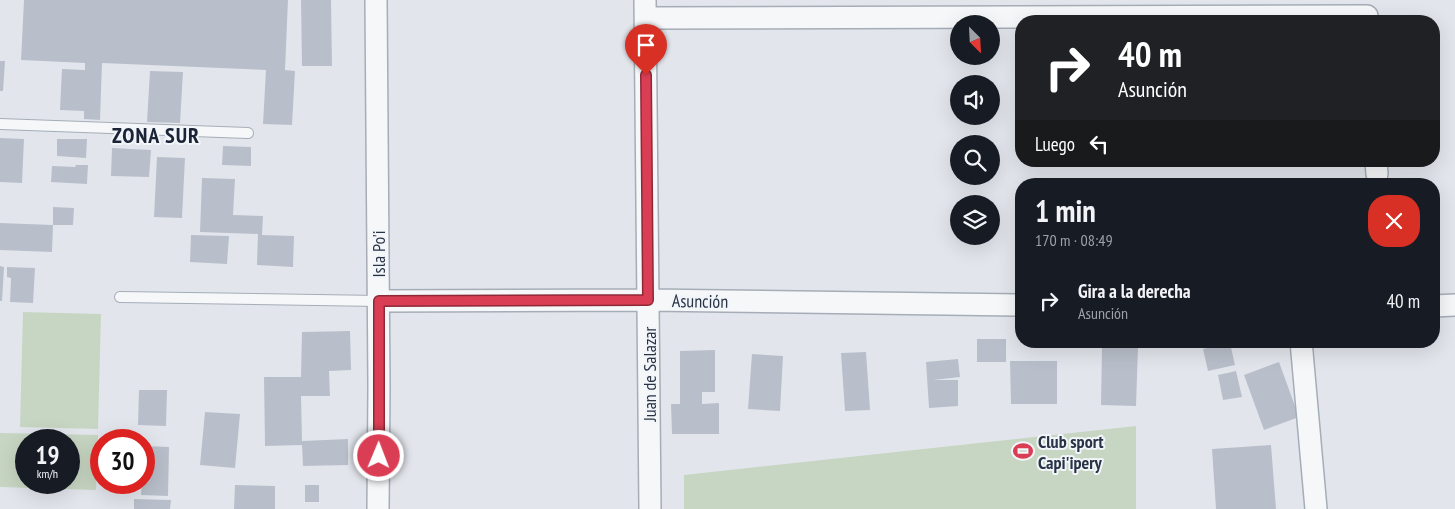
<!DOCTYPE html>
<html lang="es">
<head>
<meta charset="utf-8">
<style>
	body { margin:0; font-family:"PT Sans Narrow",sans-serif; background:#20242c; color:#f1f3f6; height:100vh; display:flex; flex-direction:column; font-size:19px; white-space:nowrap }
	* { box-sizing:border-box; margin:0 }
	p { font-size:16px; color:#9ea1a6 }
	.icon { flex:none; width:28px; height:28px; fill:none; stroke:currentColor; stroke-width:2; stroke-linecap:round; stroke-linejoin:round }
	.map { position:relative; flex:1; overflow:hidden }
	.panel { position:absolute; left:1015px; top:178px; width:425px; height:170px; display:flex; flex-direction:column; background:#171b24; border-radius:20px; box-shadow:0 5px 20px #0002 }
	.panel>* { flex:none }
	.banner { position:absolute; left:1015px; top:15px; width:425px; height:152px; border-radius:20px; box-shadow:0 5px 20px #0002; background:#202124; color:#fff; overflow:hidden }
	.needle { width:32px; rotate:156deg }
	.buttons { position:absolute; left:950px; top:15px; display:grid; gap:10px }
	.buttons a { display:grid; place-items:center; width:50px; height:50px; border-radius:50%; background:#171b24; box-shadow:0 5px 20px #0002; font-size:25px }
	.speed { position:absolute; left:15px; top:429px; display:flex; gap:10px; font-size:25px; font-weight:700; text-align:center }
	.speed>* { display:grid; place-content:center; width:65px; height:65px; border-radius:50%; background:#171b24; box-shadow:0 5px 20px #0002; line-height:1 }
	.speed small { font-size:12px; font-weight:400 }
	.speed .limit { border:8px solid #d22; background:#fff; color:#111 }
	.pin { position:absolute; display:grid; place-items:center; width:42px; height:42px; color:#fff; margin:-51px -21px; border-radius:50% 50% 50% 0; rotate:-45deg; box-shadow:0 0 5px #0007 }
	.pin .icon { rotate:45deg }
	.me { position:absolute; width:55px; margin:-28px; rotate:1deg; stroke-linejoin:round; filter:drop-shadow(0 0 4px #0008) }
	.turn { display:flex; align-items:center; gap:18px; height:105px; padding:0 20px; font-size:22px }
	.turn .icon { width:65px; height:65px; stroke-width:2.5 }
	.turn b { display:block; font-size:35px; line-height:42px }
	.then { display:flex; align-items:center; height:48px; padding:0 20px; background:#0003; gap:10px; font-size:19px }
	.round { display:grid; place-items:center; flex:none; width:52px; height:52px; border-radius:20px; background:#20242c }
	.summary { display:flex; align-items:center; justify-content:space-between; height:85px; padding:0 20px }
	h1 { font-size:30px; font-weight:600; line-height:38px }
	ul { padding:0; list-style:none }
	li { display:flex; align-items:center; gap:15px; height:75px; padding:0 20px }
	li div { flex:1 }
	li b { display:block; font-size:19px }
	li em { font-style:normal }
	.map>svg:first-child { display:block }
</style>
</head>
<body>
<div class="map">
<svg width="1455" height="509" viewBox="0 0 1455 509">
	<rect width="100%" height="100%" fill="#e2e6ec"/>
	<path fill="#c7d6c2" fill-rule="evenodd" d="M23 312 101 314 98 429 20 427Z
		M1136 426V509H684V475Z
		M0 433 98 435 96 490 0 487ZM26 440H69V482H26Z"/>
	<path fill="#b9bfca" d="M24 0H288L285 70 295 71 292 125 263 124 266 70 102 63 100 120 84 119V111L60 110 62 69 85 70V63L21 60Z
		M301 0H331L332 66H302Z
		M0 61H5L3 91H0Z
		M150 71 183 72 180 123 147 122Z
		M0 138 24 139 22 183 0 182Z
		M57 139H87L86 158 57 156Z
		M223 146 251 147V166L222 165Z
		M112 148 151 150 149 177 111 176Z
		M157 157 185 158 182 218 154 217Z
		M75 165H88L87 184 51 182 52 166 76 167Z
		M202 178 235 179 233 215 263 216 262 235 294 236 293 267 257 265 258 234 200 232Z
		M53 207 74 208 73 225H53Z
		M0 223 53 225 52 252 0 250Z
		M191 235 229 236 227 264 190 262Z
		M0 266 4 267 2 301H0Z
		M7 267 35 268 33 303 10 302 11 278 7 277Z
		M350 331 351 370 329 371 330 396H301L302 441 348 439V465L303 466 302 445 265 446 264 377H301L302 332Z
		M977 339H1006V362H977Z
		M1230 343 1235 365 1208 371 1203 349Z
		M1102 347H1138L1136 406 1101 405Z
		M715 350V392H702V404L719 403V434H672L671 404H680V351Z
		M866 352 870 410 845 411 841 353Z
		M752 354 783 356 780 411 748 409Z
		M958 359 960 377 933 380H958V406L929 408 926 362Z
		M1010 361H1057V404H1011Z
		M1279 362 1299 417 1264 430 1244 375Z
		M1236 371 1242 397 1223 400 1218 375Z
		M139 390H167L166 426 138 425Z
		M205 412 240 414 235 468 200 465Z
		M1271 445 1276 509H1216L1212 449Z
		M144 446 169 447 168 496 141 495 142 482H144Z
		M235 485 275 486V509H234Z
		M305 485H319V502H305Z
		M134 499 171 500 170 509H134Z"/>
	<g fill="none" stroke-linecap="round" stroke-linejoin="round">
		<defs>
			<path id="lane" d="M0 124 248 133
				M120 297 379 301"/>
			<path id="street" d="M376 0 379 386 378 509
				M645 0 650 509
				M646 18 1367 16
				M1376 161 1377 174
				M379 301 648 300 1021 305
				M1434 306 1455 305
				M1301 341 1316 509"/>
		</defs>
		<use href="#lane" stroke="#a6adb7" stroke-width="12"/>
		<use href="#street" stroke="#a6adb7" stroke-width="24"/>
		<use href="#lane" stroke="#f5f7f9" stroke-width="10"/>
		<use href="#street" stroke="#f5f7f9" stroke-width="21"/>
	</g>
	<g fill="none" stroke-linecap="round" stroke-linejoin="round">
		<defs>
			<path id="route" d="M379 456V301L648 300 646 75"/>
		</defs>
		<use href="#route" stroke="#8e2837" stroke-width="12"/>
		<use href="#route" stroke="#da3e54" stroke-width="9"/>
	</g>
	<defs>
		<symbol id="stadium-bare" viewBox="-9 -9 18 18"><path d="M0-5a6.5 5 0 1 0 0 10a6.5 5 0 1 0 0-10ZM-3.5-1.8h7v3.6h-7Z" fill="#da3e54" stroke="#f2f5f9" stroke-width="2.5" paint-order="stroke"/></symbol>
	</defs>
	<g fill-rule="evenodd">
		<use href="#stadium-bare" x="1009" y="437" width="28" height="28"/>
	</g>
	<g text-anchor="middle" dominant-baseline="central" stroke-width="4" stroke-linejoin="round" paint-order="stroke">
		<g font-size="18" fill="#283345" stroke="#f2f5f9">
			<text transform="translate(378 254) rotate(-90)">Isla Po'i</text>
			<text transform="translate(700 301) rotate(1)">Asunción</text>
			<text transform="translate(649 374) rotate(-90)">Juan de Salazar</text>
		</g>
		<g font-size="18" font-weight="bold" fill="#283345" stroke="#f2f5f9" text-anchor="start">
			<text x="1038" y="441">Club sport<tspan x="1038" dy="21">Capi'ipery</tspan></text>
		</g>
		<g font-size="22" font-weight="bold" letter-spacing="1" fill="#1b2436" stroke="#f2f5f9">
			<text x="156" y="135">ZONA SUR</text>
		</g>
	</g>
</svg>
<div class="buttons">
<a><svg class="needle" viewBox="-14 -14 28 28"><path d="M0-13l5 13h-10z" fill="#e53935"/><path d="M0 13l5-13h-10z" fill="#9ea1a6"/></svg></a>
<a><svg class="icon" aria-label="sound" viewBox="0 0 24 24"><path d="M4 9h4l5-4v14l-5-4H4zM17 9q2 3 0 6"/></svg></a>
<a><svg class="icon" aria-label="search" viewBox="0 0 24 24"><circle cx="10" cy="10" r="6"/><path d="M15 15l6 6"/></svg></a>
<a><svg class="icon" aria-label="layers" viewBox="0 0 24 24"><path d="M12 4l9 5-9 5-9-5zM3 14l9 5 9-5"/></svg></a>
</div>
<div class="speed"><div>19<small>km/h</small></div><div class="limit">30</div></div>
<div class="pin" style="left:646px;top:75px;background:#d93025"><svg class="icon" aria-label="arrive" viewBox="0 0 24 24"><path d="M6 21V4h12l-3 4 3 4H6"/></svg></div>
<svg class="me" style="left:379px;top:456px" viewBox="-20 -20 40 40"><circle r="17" fill="#da3e54" stroke="#fff" stroke-width="3"/><path d="M0-11L8 9 0 5-8 9z" fill="#fff"/></svg>
<div class="banner">
<div class="turn"><svg class="icon" aria-label="right" viewBox="0 0 24 24"><path d="M7 20v-9h11M14 6l5 5-5 5"/></svg><div><b>40 m</b>Asunción</div></div>
<div class="then">Luego<svg class="icon" aria-label="left" viewBox="0 0 24 24"><path d="M17 20v-9H6M10 6l-5 5 5 5"/></svg></div>
</div>
<section class="panel">
<div class="summary"><div><h1>1 min</h1><p>170 m · 08:49</p></div><a class="round" style="background:#d93025;color:#fff"><svg class="icon" aria-label="close" viewBox="0 0 24 24"><path d="M6 6l12 12M18 6L6 18"/></svg></a></div>
<ul>
<li><svg class="icon" aria-label="right" viewBox="0 0 24 24"><path d="M7 20v-9h11M14 6l5 5-5 5"/></svg><div><b>Gira a la derecha</b><p>Asunción</p></div><em>40 m</em></li>
</ul>
</section>
</div>
</body>
</html>
